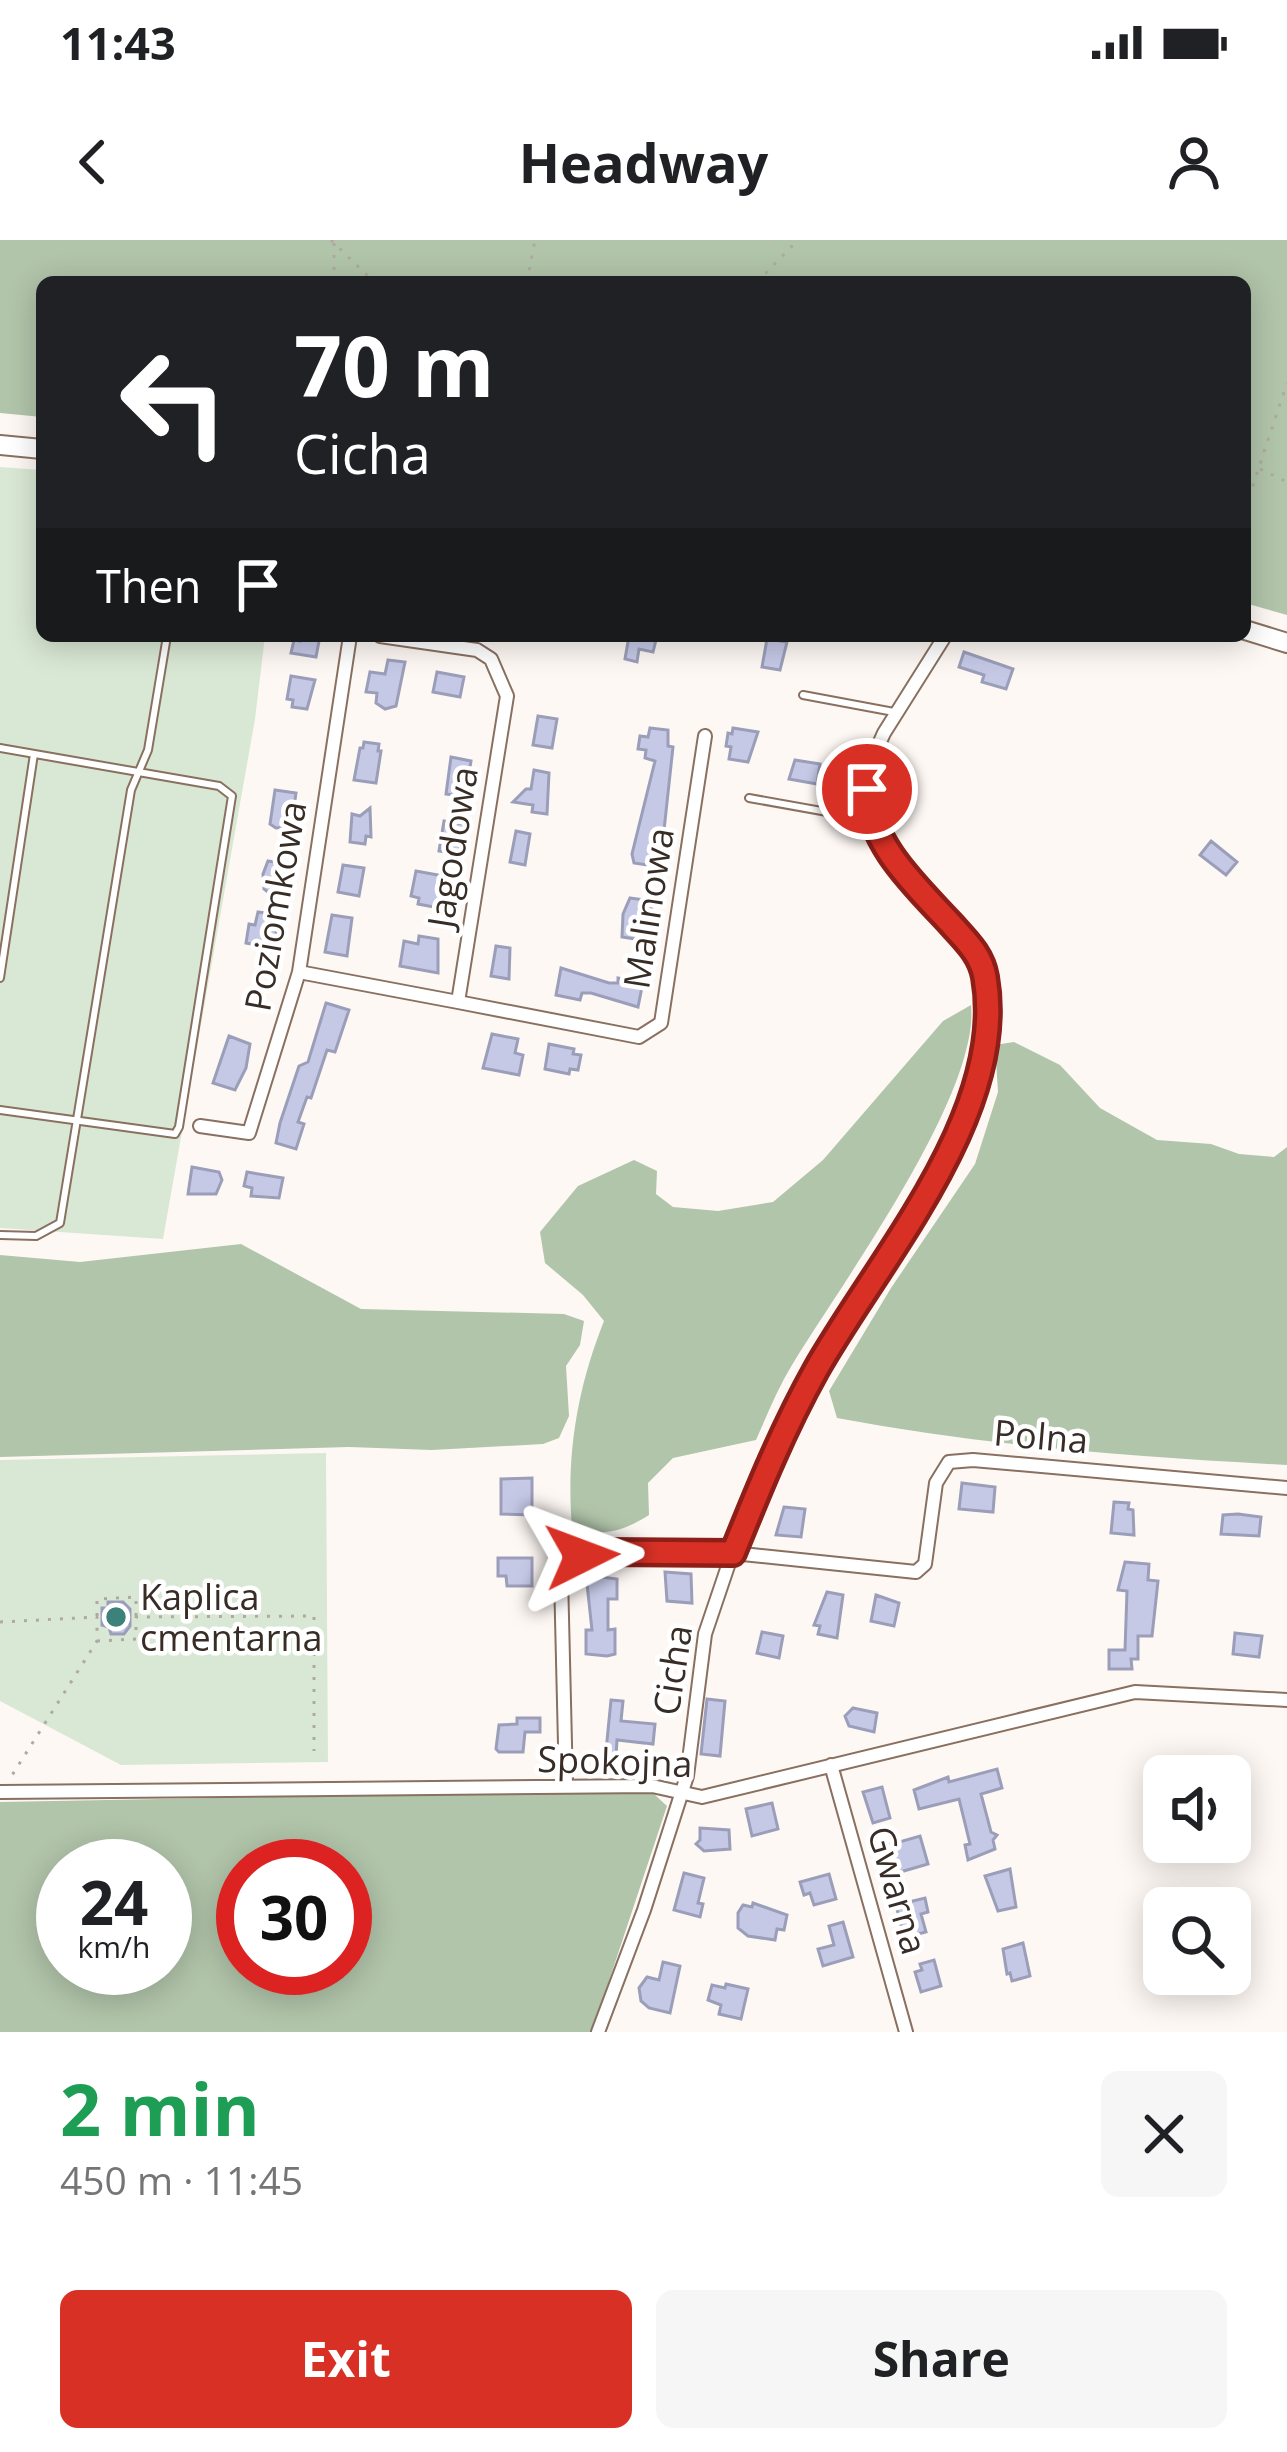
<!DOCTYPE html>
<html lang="en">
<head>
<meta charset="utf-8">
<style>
	body { margin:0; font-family:"Open Sans",sans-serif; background:#f6f6f6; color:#202124; height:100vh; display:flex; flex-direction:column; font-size:45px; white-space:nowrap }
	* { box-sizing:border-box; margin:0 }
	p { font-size:39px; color:#757577 }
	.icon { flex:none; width:66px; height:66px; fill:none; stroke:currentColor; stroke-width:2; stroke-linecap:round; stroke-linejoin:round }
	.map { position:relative; height:1792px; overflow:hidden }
	.drawer { display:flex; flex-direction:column; background:#fff; flex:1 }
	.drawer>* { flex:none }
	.top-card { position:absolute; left:36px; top:36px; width:1215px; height:366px; border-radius:18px; box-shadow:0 6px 30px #0003; background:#202124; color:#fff; overflow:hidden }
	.fabs { position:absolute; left:1143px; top:1515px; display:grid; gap:24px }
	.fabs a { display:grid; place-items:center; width:108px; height:108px; border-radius:18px; background:#fff; box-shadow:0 6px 30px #0003; font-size:60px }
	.speed { position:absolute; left:36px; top:1599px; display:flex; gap:24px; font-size:60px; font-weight:700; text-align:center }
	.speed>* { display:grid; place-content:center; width:156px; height:156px; border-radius:50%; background:#fff; box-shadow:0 6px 30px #0003; line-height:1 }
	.speed small { font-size:30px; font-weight:400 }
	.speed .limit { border:18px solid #d22; background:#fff; color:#111 }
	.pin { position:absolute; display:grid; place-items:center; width:102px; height:102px; color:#fff; margin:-51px; border:6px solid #fff; border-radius:50%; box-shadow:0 3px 12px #0007 }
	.me { position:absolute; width:132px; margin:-66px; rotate:87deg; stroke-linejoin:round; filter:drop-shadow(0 0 9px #0008) }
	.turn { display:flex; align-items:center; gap:42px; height:252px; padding:0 60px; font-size:54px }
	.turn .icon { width:156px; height:156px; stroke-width:2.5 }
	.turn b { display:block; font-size:84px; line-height:102px }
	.then { display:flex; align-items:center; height:114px; padding:0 60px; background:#0003; gap:24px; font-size:45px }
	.round { display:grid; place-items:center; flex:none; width:126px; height:126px; border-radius:18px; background:#f6f6f6 }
	.overview { display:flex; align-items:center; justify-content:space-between; height:204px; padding:0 60px }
	h1 { font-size:72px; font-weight:700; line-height:90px; color:#1e9e55 }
	.primary-button { display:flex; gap:24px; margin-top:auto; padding:24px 60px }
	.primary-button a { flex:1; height:138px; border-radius:18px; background:#d93025; color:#fff; font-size:48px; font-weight:700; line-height:138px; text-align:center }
	.primary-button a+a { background:#f6f6f6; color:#202124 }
	.status { display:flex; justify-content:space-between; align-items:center; height:84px; padding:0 60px; background:#fff; direction:ltr }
	.status svg { height:33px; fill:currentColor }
	header { display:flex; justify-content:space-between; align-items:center; height:156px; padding:0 60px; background:#fff; font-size:54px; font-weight:700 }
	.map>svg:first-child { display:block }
</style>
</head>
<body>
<div class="status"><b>11:43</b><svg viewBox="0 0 49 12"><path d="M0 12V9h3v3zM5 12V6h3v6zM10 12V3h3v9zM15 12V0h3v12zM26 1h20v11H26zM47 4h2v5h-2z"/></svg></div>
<header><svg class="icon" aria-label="back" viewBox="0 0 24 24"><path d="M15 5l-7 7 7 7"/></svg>Headway<svg class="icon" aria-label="person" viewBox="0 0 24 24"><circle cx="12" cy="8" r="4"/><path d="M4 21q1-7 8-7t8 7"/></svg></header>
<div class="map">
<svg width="1287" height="1792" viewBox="0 0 1287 1792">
	<rect width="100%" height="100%" fill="#fef8f4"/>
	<path fill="#d9e8d4" d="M0 227 42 230V396H265L255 479 163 999 0 988Z
		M326 1213 328 1522 121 1525 0 1461V1220Z"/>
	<path fill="#b1c5aa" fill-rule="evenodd" d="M0 0H1287V375L1245 363V42H42V177L0 173Z
		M971 765C980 855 841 1044 792 1125 778 1148 767 1175 756 1200L673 1218 648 1243 649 1275C624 1291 600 1298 572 1288 566 1215 577 1149 604 1081L583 1055 545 1023 540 992 578 946 634 920 657 931 656 954 673 967 718 971 773 962 823 920 943 781Z
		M1014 802 1060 825 1100 868 1157 900 1211 904 1239 914 1274 917 1287 907V1225C1136 1217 986 1206 837 1178L829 1151 891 1048 975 924 998 852 995 805Z
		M241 1004 361 1069 564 1074 584 1081 580 1105 566 1126 569 1176 559 1198 543 1204 432 1210 349 1207 0 1217V1015L80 1022Z
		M639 1550 654 1554 667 1566 592 1792H0V1562ZM63 1626H165V1728H63ZM243 1626H345V1728H243Z"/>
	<path fill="#c6c9e6" stroke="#9b9eb9" stroke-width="3" d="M301 396H320L316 417 291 413 294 400 300 401Z
		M629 396H657L653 412 639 409 637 422 625 419Z
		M767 399 787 402 780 430 762 427Z
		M964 412 1013 429 1006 449 982 442 984 435 959 427Z
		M388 420 405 422 396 466 385 469 376 463 377 453 366 452 370 432 385 434Z
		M437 432 464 437 460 457 433 452Z
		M291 436 315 440 307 469 292 467 293 460 287 459Z
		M538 476 557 479 552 508 533 505Z
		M650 488 668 490V506L673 507 660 627 634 623 632 614 655 521 645 518 646 510 638 509 640 496 648 497Z
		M733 488 758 492 748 522 729 519 731 507 726 506 728 493 732 494Z
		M364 502 379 504 378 511H381L376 543 354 540 360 508H363Z
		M451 517 471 521 465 557 446 554Z
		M795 520 820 524 817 544 789 539Z
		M534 530 549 533 547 574 532 572 533 565 513 562 526 549H531Z
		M275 550 296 553 291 587 276 588 270 584Z
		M370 568 371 597 366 596 365 604 350 602 352 574 360 576Z
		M444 581 464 584 459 614 439 611Z
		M516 591 530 594 525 625 510 622Z
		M1211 601 1237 622 1226 635 1200 615Z
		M268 621 288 624 284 652 273 656 264 649 263 634Z
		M343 625 364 628 359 656 338 652Z
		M416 631 454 638 451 653 442 652 439 668 418 664 419 658 411 656Z
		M630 658 652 661 648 701 622 697 623 674Z
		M258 672 273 674 270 687 277 688 273 708 246 703 249 684 255 685Z
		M332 675 352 678 347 716 325 712Z
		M419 696 438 699V733L400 726 404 701 418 704Z
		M496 706 510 708 509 739 491 736Z
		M561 728 609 743H618V738L643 742 638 767 591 753H582L580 760 556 755Z
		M326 763 349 770 335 812 327 810 311 858 307 857 298 882 304 884 296 909 276 903 280 883 299 826 308 822Z
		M492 794 518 799 515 813 523 815 519 835 483 828Z
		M229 796 250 804 246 828 235 850 213 843Z
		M549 804 574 809 573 814 581 815 578 830 570 829 569 834 545 829Z
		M192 927 219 932 222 940 216 954H188Z
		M247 932 283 938 279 958 251 956 252 948 244 946Z
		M532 1238V1275L501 1274V1239Z
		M962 1243 995 1247 993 1272 959 1269Z
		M1114 1262 1129 1263 1128 1269 1133 1270 1134 1295 1111 1293Z
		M784 1267 805 1269 801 1297 776 1295Z
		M1238 1274 1261 1277 1259 1296 1221 1294 1223 1275Z
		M498 1318H532V1346H507L506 1336H498Z
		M1125 1322 1149 1324 1148 1340 1158 1341 1152 1396H1138V1419H1131L1132 1429H1109V1410H1125L1127 1351 1118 1350Z
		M665 1332 691 1334 692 1363 667 1361Z
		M594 1336 617 1339V1359H608V1390L615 1389V1414L607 1416 586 1414V1390H592L587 1344Z
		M827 1352 843 1355 837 1398 818 1394 820 1386 814 1385Z
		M876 1355 899 1363 894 1386 871 1381Z
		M108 1362H123L130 1369V1386L124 1394H111L109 1387 102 1385V1368H108Z
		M762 1392 783 1396 779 1418 757 1413Z
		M1235 1393 1262 1396 1259 1417 1233 1414Z
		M707 1459 725 1461 720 1516 701 1514Z
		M611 1460 623 1461 621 1481 655 1484 653 1504 617 1500 615 1532 604 1531Z
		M853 1468 877 1473 874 1492 849 1486 845 1476Z
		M517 1478H540V1492H525L523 1512H499L496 1509 499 1485 517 1484Z
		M997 1529 1002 1548 981 1554 991 1592 997 1595 993 1600 995 1609 968 1620 965 1605 970 1604 959 1559 919 1569 914 1550 948 1537 949 1542Z
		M882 1547 890 1578 873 1583 863 1552Z
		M772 1563 778 1589 752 1596 746 1569Z
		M700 1588 729 1590 730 1609 704 1611 696 1604 700 1600Z
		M920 1596 928 1624 890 1635 885 1606Z
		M1010 1629 1016 1667 998 1671 985 1636Z
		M684 1633 704 1638 698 1663 703 1664 700 1677 674 1670Z
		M829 1634 836 1659 814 1665 810 1653 804 1655 800 1642Z
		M925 1658 928 1672 921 1674 926 1692 918 1694 920 1702 906 1705 896 1665Z
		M753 1663 787 1675 784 1690 777 1689 775 1700 748 1696 738 1688V1673L743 1665 752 1667Z
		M843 1682 853 1717 823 1726 818 1709 834 1705 829 1686Z
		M1023 1703 1030 1736 1012 1741 1010 1733 1007 1734 1003 1709Z
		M934 1720 941 1746 921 1752 915 1732 922 1730 920 1724Z
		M663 1722 680 1726 670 1773 649 1768 641 1761 639 1748 647 1737 659 1740Z
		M726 1744 748 1749 741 1779 719 1774 721 1765 708 1760 712 1745 725 1748Z"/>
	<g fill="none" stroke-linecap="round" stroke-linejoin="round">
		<defs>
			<path id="service" d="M803 455 894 472
				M0 508 219 546 232 556 179 887 175 894 0 870
				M749 558 872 580
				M0 738 34 514
				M0 995 36 996 60 983 131 550 148 510 167 396"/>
			<path id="minor" d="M299 732 458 762 507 456 491 419 477 410 380 396
				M458 762 639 797 661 783 705 496
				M200 886 249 893 299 732 350 396
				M831 1525 906 1792
				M566 1546 561 1336 566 1323 573 1319 604 1312 733 1313 916 1332 925 1324 936 1243 949 1222 973 1220 1287 1248
				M0 1552 652 1546 702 1557 1135 1452 1287 1460
				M598 1792 644 1670 687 1536 705 1394 730 1320 817 1128 953 908 978 831 987 761 980 719 897 624 884 605 868 567 870 524 884 493 945 396"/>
			<path id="secondary" d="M0 205 42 209
				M1245 390 1287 403"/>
		</defs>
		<use href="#service" stroke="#897060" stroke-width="10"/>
		<use href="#minor" stroke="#897060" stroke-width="16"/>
		<use href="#secondary" stroke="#897060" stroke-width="22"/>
		<path stroke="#b0a8a3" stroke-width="3" stroke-dasharray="3 9" stroke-linecap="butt" d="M331 0 374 42
			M334 42V0
			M527 42 535 0
			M757 42 798 0
			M1260 229 1287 242
			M1245 269 1287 143
			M97 1376V1359L136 1357V1376
			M0 1382 97 1377V1401L9 1540
			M97 1401 136 1399V1377L314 1376V1511"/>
		<use href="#service" stroke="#fff" stroke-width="6"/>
		<use href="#minor" stroke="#fff" stroke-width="12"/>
		<use href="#secondary" stroke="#fff" stroke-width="18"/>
	</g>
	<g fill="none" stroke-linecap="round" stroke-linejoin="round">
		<defs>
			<path id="route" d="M582 1316 604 1312 733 1313C758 1251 783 1189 816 1130 878 1020 1009 873 985 737 981 714 966 701 951 684 915 645 870 605 867 549"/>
		</defs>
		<use href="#route" stroke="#8d1f18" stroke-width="30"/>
		<use href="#route" stroke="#d93025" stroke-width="21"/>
	</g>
	<circle fill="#3c827a" stroke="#fff" stroke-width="4.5" cx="116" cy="1377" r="12"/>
	<g text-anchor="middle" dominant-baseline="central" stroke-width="9" stroke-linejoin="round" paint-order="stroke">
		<g font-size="36" fill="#372d26" stroke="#fff">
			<text transform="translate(452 607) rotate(-81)">Jagodowa</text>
			<text transform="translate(275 666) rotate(-80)">Poziomkowa</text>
			<text transform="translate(648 668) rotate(-81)">Malinowa</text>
			<text transform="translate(1041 1196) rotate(5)">Polna</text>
			<text transform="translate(672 1430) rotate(-81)">Cicha</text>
			<text transform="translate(615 1521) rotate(2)">Spokojna</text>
			<text transform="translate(898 1650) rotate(74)">Gwarna</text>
		</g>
		<g font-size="36" fill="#372d26" stroke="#fff" text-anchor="start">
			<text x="140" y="1356">Kaplica<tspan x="140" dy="41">cmentarna</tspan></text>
		</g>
	</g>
</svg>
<div class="fabs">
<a><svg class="icon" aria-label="sound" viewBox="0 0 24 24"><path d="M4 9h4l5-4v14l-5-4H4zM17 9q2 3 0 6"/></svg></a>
<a><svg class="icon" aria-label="search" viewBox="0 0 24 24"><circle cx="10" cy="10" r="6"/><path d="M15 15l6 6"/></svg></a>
</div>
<div class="speed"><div>24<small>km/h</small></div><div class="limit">30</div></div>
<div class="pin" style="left:867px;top:549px;background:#d93025"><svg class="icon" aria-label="arrive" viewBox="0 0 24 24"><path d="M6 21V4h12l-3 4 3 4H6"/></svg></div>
<svg class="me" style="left:582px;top:1316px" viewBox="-20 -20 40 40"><path d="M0-17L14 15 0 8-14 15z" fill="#d93025" stroke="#fff" stroke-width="4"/></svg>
<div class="top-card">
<div class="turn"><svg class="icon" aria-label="left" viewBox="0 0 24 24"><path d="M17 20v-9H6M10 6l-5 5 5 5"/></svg><div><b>70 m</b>Cicha</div></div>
<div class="then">Then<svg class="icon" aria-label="arrive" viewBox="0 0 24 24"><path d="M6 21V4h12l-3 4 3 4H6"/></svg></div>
</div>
</div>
<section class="drawer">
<div class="overview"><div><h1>2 min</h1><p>450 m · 11:45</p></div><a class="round"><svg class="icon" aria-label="close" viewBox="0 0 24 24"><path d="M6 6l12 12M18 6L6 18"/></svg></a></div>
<div class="primary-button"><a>Exit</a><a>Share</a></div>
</section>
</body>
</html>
